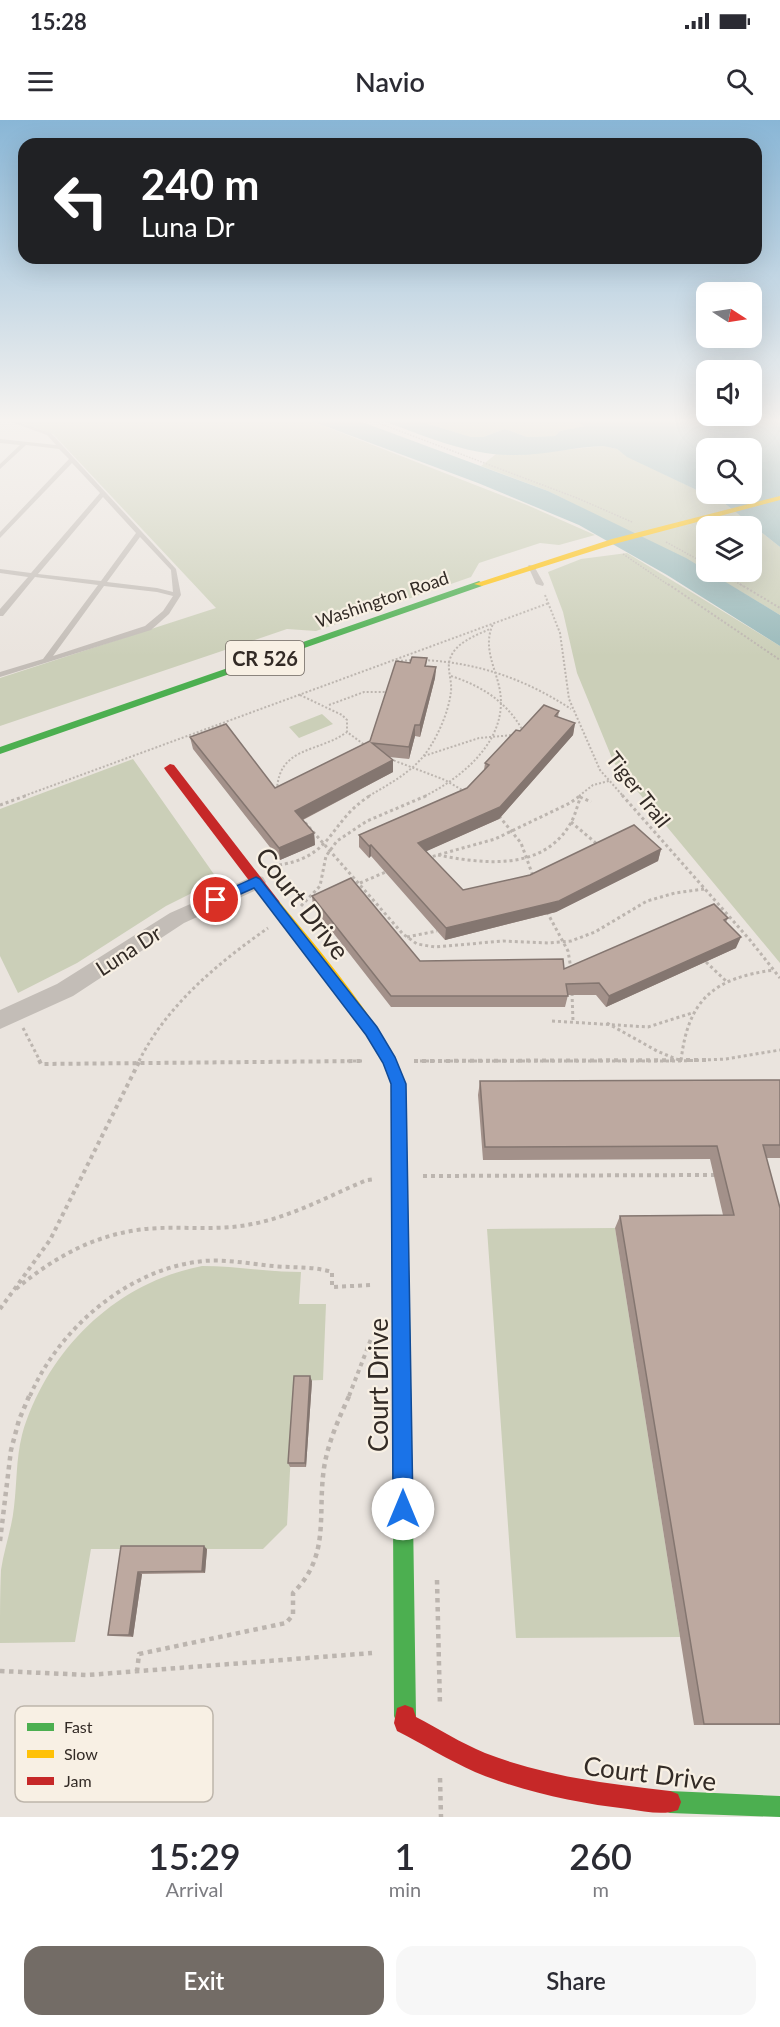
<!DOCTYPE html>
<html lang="en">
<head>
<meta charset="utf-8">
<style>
	body { margin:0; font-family:Lato,sans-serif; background:#f7f7f7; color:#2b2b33; height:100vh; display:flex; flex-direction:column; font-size:22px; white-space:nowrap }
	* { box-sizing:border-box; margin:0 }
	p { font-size:20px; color:#7c7c81 }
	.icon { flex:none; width:33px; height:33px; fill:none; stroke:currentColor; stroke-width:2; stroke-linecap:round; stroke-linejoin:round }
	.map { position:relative; height:1697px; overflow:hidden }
	.drawer { display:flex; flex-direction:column; background:#fff; flex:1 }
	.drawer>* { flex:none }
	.hud { position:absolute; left:18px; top:18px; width:744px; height:126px; border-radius:18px; box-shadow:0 6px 24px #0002; background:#202124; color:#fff; overflow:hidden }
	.needle { width:39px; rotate:102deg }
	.tools { position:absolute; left:696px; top:162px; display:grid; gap:12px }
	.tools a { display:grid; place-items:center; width:66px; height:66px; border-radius:12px; background:#fff; box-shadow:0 6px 24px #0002; font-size:30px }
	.pin { position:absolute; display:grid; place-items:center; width:51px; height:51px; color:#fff; margin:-26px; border:3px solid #fff; border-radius:50%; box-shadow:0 2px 6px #0007 }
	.me { position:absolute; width:66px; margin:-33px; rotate:0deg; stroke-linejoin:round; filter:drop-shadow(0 0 4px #0008) }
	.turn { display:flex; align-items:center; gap:21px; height:126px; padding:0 24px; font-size:27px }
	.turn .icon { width:78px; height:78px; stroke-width:2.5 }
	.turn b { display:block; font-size:42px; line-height:51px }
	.eta { display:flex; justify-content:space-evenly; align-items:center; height:102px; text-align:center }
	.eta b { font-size:36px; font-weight:600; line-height:42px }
	.cta { display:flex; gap:12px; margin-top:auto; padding:12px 24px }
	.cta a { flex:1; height:69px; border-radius:18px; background:#736c66; color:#fff; font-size:24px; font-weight:600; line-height:69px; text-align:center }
	.cta a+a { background:#f7f7f7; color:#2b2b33 }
	.status { display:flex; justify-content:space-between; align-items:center; height:42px; padding:0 30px; background:#fff; direction:ltr }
	.status svg { height:16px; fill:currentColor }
	header { display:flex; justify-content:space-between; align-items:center; height:78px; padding:0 24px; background:#fff; font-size:27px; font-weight:600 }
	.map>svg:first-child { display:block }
</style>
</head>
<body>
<div class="status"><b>15:28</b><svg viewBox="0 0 49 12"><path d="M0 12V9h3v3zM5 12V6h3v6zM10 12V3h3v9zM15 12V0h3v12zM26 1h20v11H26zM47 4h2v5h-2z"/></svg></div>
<header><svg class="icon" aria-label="menu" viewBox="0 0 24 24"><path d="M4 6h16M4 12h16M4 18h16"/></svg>Navio<svg class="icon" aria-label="search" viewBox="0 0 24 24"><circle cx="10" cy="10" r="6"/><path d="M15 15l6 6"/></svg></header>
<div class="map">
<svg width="780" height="1697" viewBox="0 0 780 1697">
	<rect width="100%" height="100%" fill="#eae4de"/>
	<path fill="#cbcfb8" d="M12 299H306L527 385 595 415 559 425 540 423 479 443 471 457 316 511 287 509 0 606V558L216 488 53 314Z
		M412 299H569L586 306 560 311 555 316 527 317 505 309 483 317H471Z
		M603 326 617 329 628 337 724 383 780 427V495L708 452H752V406H706V451L548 371 481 346 496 334 515 335Z
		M627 433 780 526V843L614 643 577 553 563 492 548 452 581 439Z
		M322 594 333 604 299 618 289 607Z
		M133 639 218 760 166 786 77 843 18 873 0 836V689Z
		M615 1108 680 1517 516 1518 487 1109Z
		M202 1146C236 1146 268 1152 301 1152L299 1184H326L323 1260 295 1261 287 1405 263 1429H91L75 1522 0 1523C0 1499 0 1473 1 1450 4 1429 12 1408 14 1387 17 1363 16 1339 22 1315 47 1230 115 1163 202 1146Z"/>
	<path fill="#9ababb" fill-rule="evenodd" d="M306 299H354L548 371 686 438 780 495V526L667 455 579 405 478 363Z
		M378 299H412L471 317H483L505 309 527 317 555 316 560 311 585 306 569 299H780V427L724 383 627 337 617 329 603 326C574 327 545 335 516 335 467 336 423 315 378 299ZM706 328H752V374H706Z"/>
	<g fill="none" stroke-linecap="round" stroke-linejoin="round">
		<path stroke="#bcb5af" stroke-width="1.5" stroke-dasharray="1.5 1.5" stroke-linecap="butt" d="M368 299 577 378 632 402
			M666 422 706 444
			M623 434 670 466
			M719 452 743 466"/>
		<path stroke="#bcb5af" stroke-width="2" stroke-dasharray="2 2" stroke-linecap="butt" d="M668 464 780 540
			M740 464 780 488
			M545 475 560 513 569 579 600 650 623 676
			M424 540C479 543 525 559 571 589
			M397 541 415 540
			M451 556C482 566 507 582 523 611
			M300 575 342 595 347 600V612L366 626
			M329 585 364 572H388
			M424 636 479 618 513 615
			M390 639 445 660 464 671
			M277 670C279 626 318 633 347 612
			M24 676 549 483
			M369 676C392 662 415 651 430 627 440 611 449 590 451 571 452 562 448 552 449 543 452 524 474 516 490 509
			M425 676C465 656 511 617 499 566 494 545 483 526 493 504
			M579 676 593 665 609 661"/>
		<path stroke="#bcb5af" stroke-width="3" stroke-dasharray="3 3" stroke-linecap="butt" d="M622 675 750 820 780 858
			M580 677 591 682
			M0 685 28 675
			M499 696 521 723 533 756
			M301 698 403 814 417 824 435 827 503 821 548 823 571 821 595 812 647 781 675 773 704 769
			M571 702 597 724
			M438 735C483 744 541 751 569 706 575 697 577 686 581 676
			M427 738 495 719 570 683 581 675
			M273 746C336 738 326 703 371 675
			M360 763 388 751
			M301 786 320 766 326 736 337 721 367 701 428 675
			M547 792 568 831 571 849
			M407 817 437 811
			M706 842 726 861
			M572 873 573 901
			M552 901 648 907 692 893
			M607 903 657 931 681 941C688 879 714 858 774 850
			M23 908 40 941
			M139 941C167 885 218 843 268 808
			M341 941H363
			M414 941H681L726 939 780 930"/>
		<path stroke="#bcb5af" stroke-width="4" stroke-dasharray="4 4" stroke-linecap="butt" d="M39 940 41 944 363 941
			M678 940H681
			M414 941 710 940
			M423 1056 714 1055
			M16 1169C59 1133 104 1110 160 1108 189 1107 219 1110 247 1105 290 1098 328 1076 367 1060L375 1059
			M0 1189 50 1120 140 940
			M30 1276C59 1208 129 1148 204 1141 227 1139 250 1144 273 1146 293 1148 312 1146 332 1152V1167L372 1165
			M349 1276 371 1219"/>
		<path stroke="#bcb5af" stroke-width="4.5" stroke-dasharray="4.5 4.5" stroke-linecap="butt" d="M0 1421 11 1330 19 1300 30 1274
			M437 1460 440 1586
			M0 1551 88 1555 372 1533
			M137 1552 139 1534 286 1503 293 1495V1473C331 1435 317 1396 324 1348 328 1322 339 1298 350 1274
			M440 1658 441 1697"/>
		<path fill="#c3bdb7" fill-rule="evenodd" d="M3 299H10L51 313 176 449 181 475 169 494 151 510 0 557V552L43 539 98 465 35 457 3 496H0V489L28 457 0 453V449L31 453 100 373 72 343 0 418V412L69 339 59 329 26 325 0 349V344L20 325 0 323V319L56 325 47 315ZM103 377 136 413 101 461 38 454ZM140 417 171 450 173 472 157 468 107 462ZM104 466 157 472 173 476 163 491 145 506 53 536Z
			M529 445 534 446 544 464 543 466 536 464 528 446Z"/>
		<path fill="#c3bdb7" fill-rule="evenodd" d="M256 755 263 757 266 762 263 767 184 803 73 876 0 909V890L57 864 170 793Z"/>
		<path fill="#4caf50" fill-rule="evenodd" d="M479 461 484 464 482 466 0 634V627Z
			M401 1189 407 1192 410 1198 416 1596 413 1604 405 1607 397 1604 394 1596 392 1198 395 1192Z
			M670 1671 780 1676V1697L670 1693 662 1690 659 1682 662 1674Z"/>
		<path fill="#ffc107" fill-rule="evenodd" d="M780 376V380L618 423 482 466 474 464 612 419Z
			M274 779 279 781C305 814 422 945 403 984L398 985 393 984 391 979V964L383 943 367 915 269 787 268 784Z"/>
		<path fill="#c62828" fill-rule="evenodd" d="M170 644 174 645 279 781 280 784 279 787H269L166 651 164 648Z
			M398 973 403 974 405 979 410 1198 407 1204 401 1207 395 1204 392 1198 391 979 393 974Z
			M405 1585 413 1588 416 1597C439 1609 461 1623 485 1633 544 1656 608 1664 670 1671L678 1674 681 1682 678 1690C663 1696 644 1691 628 1689 576 1683 524 1672 475 1652 448 1640 423 1624 397 1611L394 1603 397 1588Z"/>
	</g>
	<path fill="#a3918a" d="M427 538 426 546 436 547 435 558 420 617 415 616 409 639 389 637 393 640V652L303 700 314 713 315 725 280 740 193 629 190 617 275 668 370 621 410 543Z
		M559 591 558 597 575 603 573 615 499 699 426 731 463 770 661 729 658 741 556 792 445 820 371 736 369 738 359 727V715L467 668 484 650 485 643 520 611Z
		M312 776 420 841 564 849 728 798 726 802 736 828 606 887 596 875H568L565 887H391L313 787Z
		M780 960V1038H766L780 1088V1605H694L615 1108 620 1096 723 1095 710 1039 483 1040 478 975 480 961Z
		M312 1261 306 1347H290L288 1343Z
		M121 1426 207 1429 205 1453 142 1454 133 1517 113 1516 108 1515Z"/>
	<path fill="#847670" d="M436 547 435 558 420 617V605Z
		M575 603 573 615 499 699 418 735V723Z
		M415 605V616L409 639V627Z
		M393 640V652L296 703 295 691Z
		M314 713 315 725 280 740 279 728Z
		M371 725V736L369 738V726Z
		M661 729 658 741 556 792 445 820 446 808Z
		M741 817 736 828 606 887 609 876Z
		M310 1256 312 1261 306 1347 305 1343Z
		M204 1426 207 1429 205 1453 202 1451Z
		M138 1452 142 1454 133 1517 129 1515Z"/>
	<path fill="#bda9a0" stroke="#847670" stroke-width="1.5" d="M412 537 427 538 425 546 436 547 420 605H415L409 627 372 623 393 640 295 691 314 713 279 728 190 617 226 604 275 668 370 621 396 541 410 543Z
		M544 585 559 591 555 596 575 603 500 687 418 723 463 770 530 755 634 705 661 729 559 781 446 808 371 725 369 726 359 715 467 668 489 645 485 643 502 625 516 610 520 611Z
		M351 758 420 841 563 839 564 849 714 784 728 798 724 800 741 817 609 876 599 863 566 864 568 876H391L312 776Z
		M780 960V1025H763L780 1088V1604H704L620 1096 734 1095 717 1026 485 1027 480 961Z
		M294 1256H310L305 1343H288Z
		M121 1426H204L202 1451 138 1452 129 1515H108Z"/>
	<linearGradient id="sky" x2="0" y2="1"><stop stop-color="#89b6d6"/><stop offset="0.56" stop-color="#f6f3f0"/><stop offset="1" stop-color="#f6f3f0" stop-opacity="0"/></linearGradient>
	<rect width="780" height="536" fill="url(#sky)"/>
	<path fill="#1a73e8" stroke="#114b97" stroke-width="1.5" d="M256 757 260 759 377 907 395 937 406 964 413 1389 410 1396 403 1399 396 1396 393 1389 391 964 383 943 366 915 254 768 216 785 210 780 212 777Z"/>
	<g text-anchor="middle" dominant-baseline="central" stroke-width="4.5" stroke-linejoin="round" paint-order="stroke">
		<g font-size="18" fill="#332b26" stroke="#f8f0e4">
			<text transform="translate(382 479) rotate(-19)">Washington Road</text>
		</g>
		<rect fill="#f8f0e4" stroke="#6e665f" stroke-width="1.5" x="226" y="521" width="78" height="34" rx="4.5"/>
		<g font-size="20" font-weight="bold" fill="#332b26">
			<text x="265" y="538">CR 526</text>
		</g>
		<g font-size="21" fill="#332b26" stroke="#f8f0e4">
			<text transform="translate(639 669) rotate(52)">Tiger Trail</text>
			<text transform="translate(128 830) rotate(-33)">Luna Dr</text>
		</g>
		<g font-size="26" fill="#332b26" stroke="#f8f0e4">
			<text transform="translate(303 783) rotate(52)">Court Drive</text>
			<text transform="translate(378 1265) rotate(-90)">Court Drive</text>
			<text transform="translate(650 1653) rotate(7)">Court Drive</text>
		</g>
	</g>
	<rect x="15" y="1586" width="198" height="96" rx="9" fill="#f8f0e4" stroke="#bdb5ab" stroke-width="1.5"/>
	<rect x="27" y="1603" width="27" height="8" fill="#4caf50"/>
	<rect x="27" y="1630" width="27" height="8" fill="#ffc107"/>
	<rect x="27" y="1657" width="27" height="8" fill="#c62828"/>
	<g font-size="16" fill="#332b26">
		<text x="64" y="1613">Fast</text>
		<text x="64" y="1640">Slow</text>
		<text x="64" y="1667">Jam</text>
	</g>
</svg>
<div class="tools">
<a><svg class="needle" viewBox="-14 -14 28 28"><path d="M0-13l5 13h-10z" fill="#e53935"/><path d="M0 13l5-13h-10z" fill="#7c7c81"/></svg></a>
<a><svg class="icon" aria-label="sound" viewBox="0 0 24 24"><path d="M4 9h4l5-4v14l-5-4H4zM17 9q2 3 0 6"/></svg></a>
<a><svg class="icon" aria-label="search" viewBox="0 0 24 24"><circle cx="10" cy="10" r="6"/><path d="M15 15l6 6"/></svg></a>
<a><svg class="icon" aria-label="layers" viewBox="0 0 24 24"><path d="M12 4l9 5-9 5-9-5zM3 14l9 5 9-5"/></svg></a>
</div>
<div class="pin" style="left:216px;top:780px;background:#d93025"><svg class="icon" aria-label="arrive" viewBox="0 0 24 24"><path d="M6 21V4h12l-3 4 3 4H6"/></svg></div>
<svg class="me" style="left:403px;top:1389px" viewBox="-20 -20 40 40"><circle r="19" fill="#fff"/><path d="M0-13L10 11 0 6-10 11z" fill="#1a73e8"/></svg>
<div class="hud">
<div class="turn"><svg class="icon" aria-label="left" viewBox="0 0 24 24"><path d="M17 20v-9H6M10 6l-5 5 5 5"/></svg><div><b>240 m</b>Luna Dr</div></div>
</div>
</div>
<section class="drawer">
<div class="eta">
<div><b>15:29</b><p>Arrival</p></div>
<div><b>1</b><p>min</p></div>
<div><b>260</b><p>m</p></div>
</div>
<div class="cta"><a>Exit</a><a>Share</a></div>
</section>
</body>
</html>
